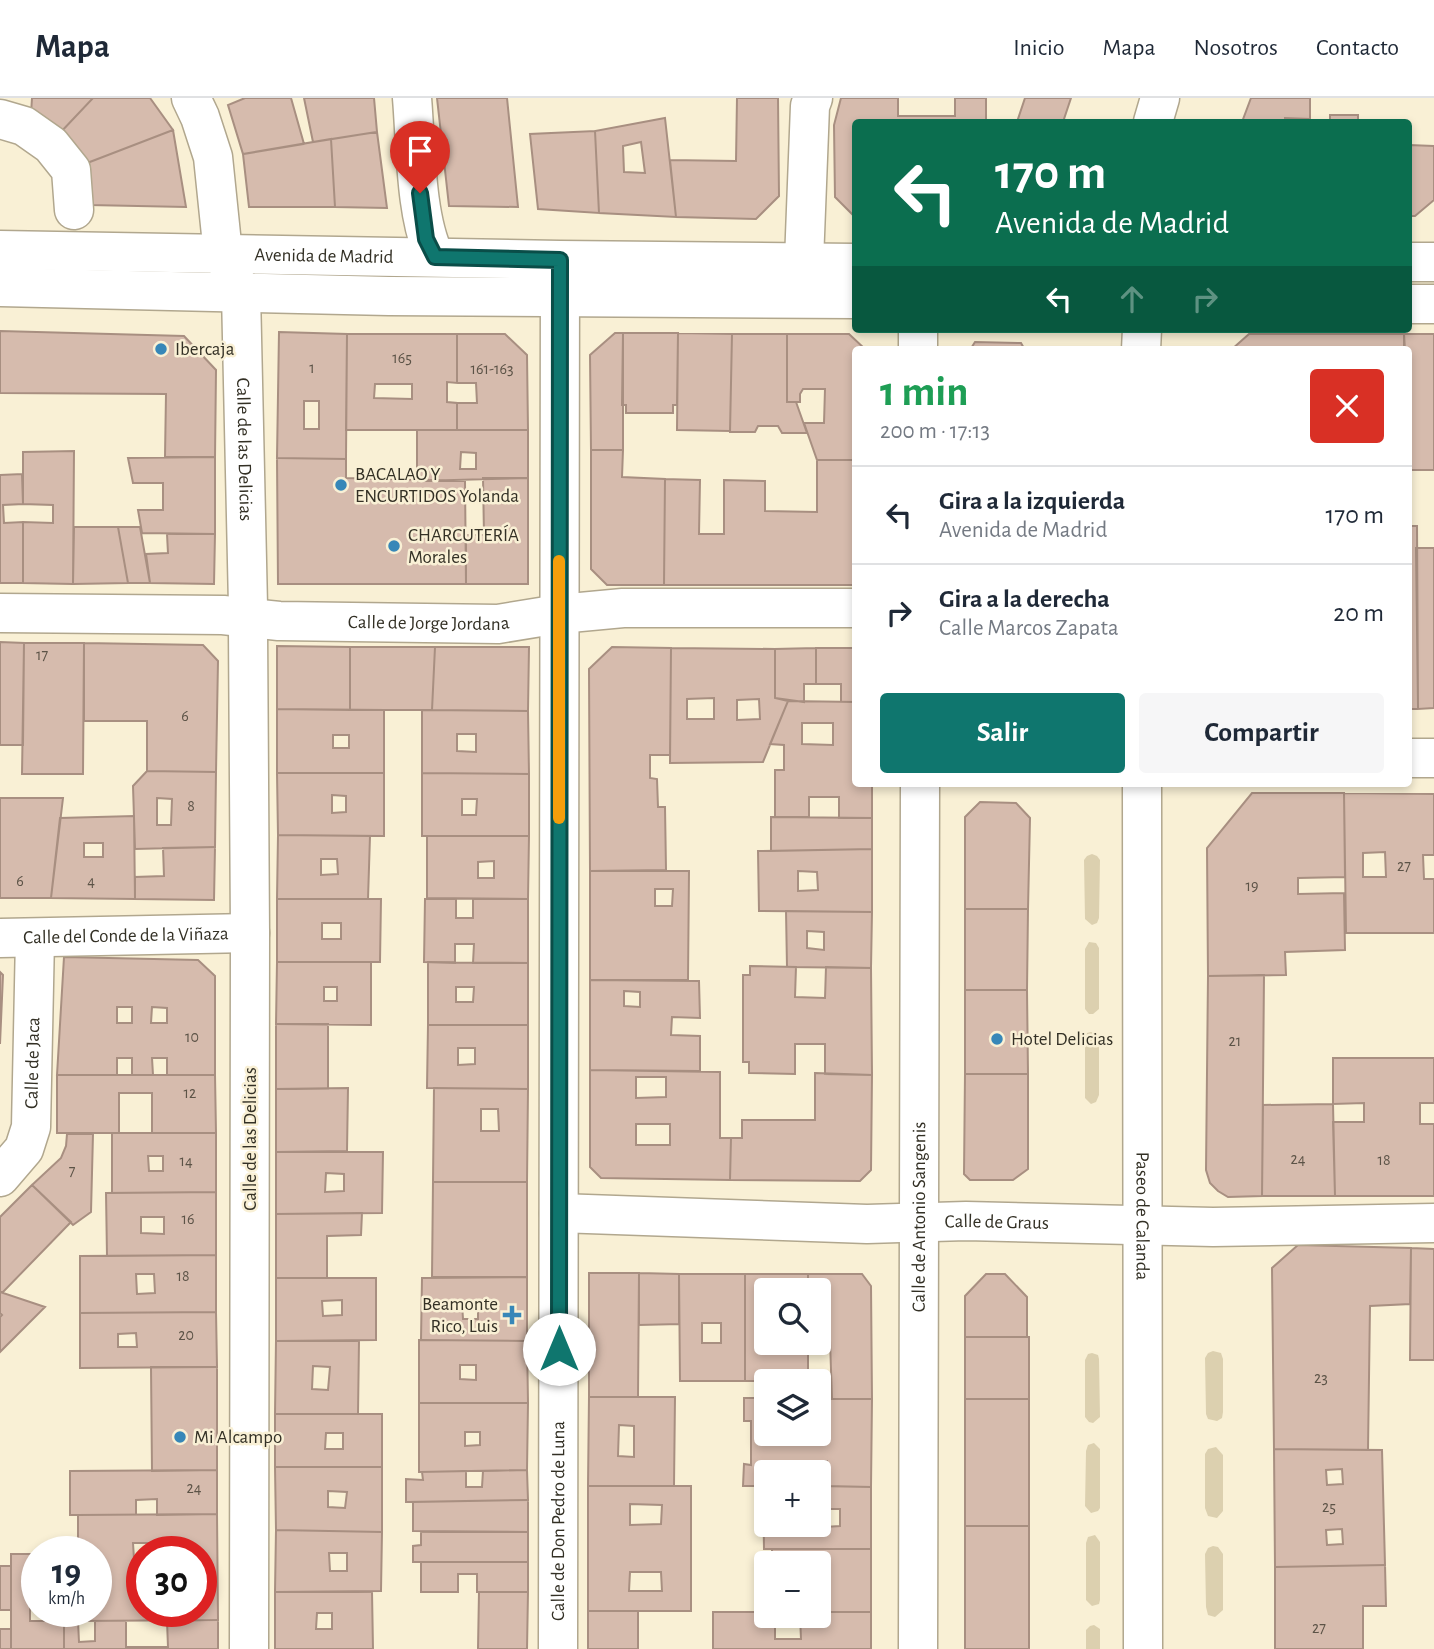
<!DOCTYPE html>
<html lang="es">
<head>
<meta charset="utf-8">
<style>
	body { margin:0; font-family:"Alegreya Sans",sans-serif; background:#f6f6f7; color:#1f2937; height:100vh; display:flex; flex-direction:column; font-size:26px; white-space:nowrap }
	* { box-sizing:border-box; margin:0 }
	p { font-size:23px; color:#747a83 }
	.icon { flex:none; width:38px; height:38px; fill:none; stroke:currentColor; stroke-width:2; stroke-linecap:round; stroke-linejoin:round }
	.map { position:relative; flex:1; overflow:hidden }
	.side { position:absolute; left:852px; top:248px; width:560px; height:441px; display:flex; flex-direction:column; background:#fff; border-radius:7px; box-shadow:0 4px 10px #0003 }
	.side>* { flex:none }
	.guide { position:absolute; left:852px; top:21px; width:560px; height:214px; border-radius:7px; box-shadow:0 4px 10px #0003; background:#0b6e4f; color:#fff; overflow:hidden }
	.tools { position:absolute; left:754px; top:1180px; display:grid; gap:14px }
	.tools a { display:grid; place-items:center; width:77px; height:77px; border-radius:7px; background:#fff; box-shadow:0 4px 10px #0003; font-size:35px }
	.speed { position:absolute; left:21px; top:1438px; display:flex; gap:14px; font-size:35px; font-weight:700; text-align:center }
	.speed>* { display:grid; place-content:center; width:91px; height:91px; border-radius:50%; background:#fff; box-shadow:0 4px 10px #0003; line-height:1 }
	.speed small { font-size:18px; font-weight:400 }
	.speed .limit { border:10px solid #d22; background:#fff; color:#111 }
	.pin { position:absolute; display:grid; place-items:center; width:60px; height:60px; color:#fff; margin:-72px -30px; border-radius:50% 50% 50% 0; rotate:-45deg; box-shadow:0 0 7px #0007 }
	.pin .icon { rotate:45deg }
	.me { position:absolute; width:77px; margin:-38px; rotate:0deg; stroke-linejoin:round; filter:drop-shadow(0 0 5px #0008) }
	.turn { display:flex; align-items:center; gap:24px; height:147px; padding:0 28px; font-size:32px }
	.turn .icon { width:91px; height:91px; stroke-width:2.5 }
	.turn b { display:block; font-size:49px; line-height:60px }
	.lanes { display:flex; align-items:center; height:66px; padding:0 28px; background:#0003; justify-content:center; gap:35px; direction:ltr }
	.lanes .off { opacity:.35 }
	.round { display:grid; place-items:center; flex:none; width:74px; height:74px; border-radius:7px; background:#f6f6f7 }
	.head { display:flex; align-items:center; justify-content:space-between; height:119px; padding:0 28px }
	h1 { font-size:42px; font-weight:600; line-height:52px; color:#1e9e55 }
	.primary-button { display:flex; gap:14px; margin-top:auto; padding:14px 28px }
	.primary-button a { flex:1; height:80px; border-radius:7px; background:#0f766e; color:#fff; font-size:28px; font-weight:600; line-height:80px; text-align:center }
	.primary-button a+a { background:#f6f6f7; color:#1f2937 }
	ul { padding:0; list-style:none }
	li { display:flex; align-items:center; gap:21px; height:98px; padding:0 28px; border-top:2px solid #e0e1e3 }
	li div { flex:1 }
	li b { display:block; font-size:26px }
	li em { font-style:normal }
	header { display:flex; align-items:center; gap:42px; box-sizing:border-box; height:98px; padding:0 35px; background:#fff; border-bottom:2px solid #e0e1e3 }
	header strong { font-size:33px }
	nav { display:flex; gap:38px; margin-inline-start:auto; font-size:24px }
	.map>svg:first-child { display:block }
</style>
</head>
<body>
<header>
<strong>Mapa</strong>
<nav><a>Inicio</a><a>Mapa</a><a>Nosotros</a><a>Contacto</a></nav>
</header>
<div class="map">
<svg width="1434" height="1551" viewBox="0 0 1434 1551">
	<rect width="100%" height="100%" fill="#f9f0d5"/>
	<path fill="#dcd0af" d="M1092 756 1097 758 1100 762 1099 820 1097 825 1092 827 1085 821 1084 762 1087 758Z
		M1089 844 1096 845 1099 850V911L1093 916H1089L1085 911V851Z
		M1091 934 1097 936 1099 940V997L1096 1004 1091 1006 1085 1000V941L1087 935Z
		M1213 1253 1221 1255 1223 1261V1314L1222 1320 1217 1323 1208 1321 1206 1316 1205 1260 1208 1255Z
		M1092 1255 1098 1257 1099 1261 1100 1319 1093 1325 1089 1324 1085 1319V1262L1088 1256Z
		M1094 1345 1100 1351V1410L1098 1413 1091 1415 1085 1408 1086 1353 1088 1347Z
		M1216 1349 1223 1357V1413L1217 1420 1208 1418 1205 1410V1356L1208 1351Z
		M1095 1437 1100 1444V1502L1099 1506 1092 1508 1086 1502V1445L1088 1439Z
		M1213 1448 1218 1449 1223 1456V1512L1215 1519 1208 1517 1206 1509 1205 1456 1208 1450Z
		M1090 1528 1094 1527 1100 1531V1551H1086V1532Z"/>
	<path fill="#d6bbad" stroke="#a88f81" stroke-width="2" fill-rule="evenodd" d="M32 0H93L59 36 31 16Z
		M93 0H150L173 32 82 67 59 36Z
		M245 0H291L304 46 243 56 228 7Z
		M304 0H374L377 34 313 44Z
		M437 0H507L518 109 449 108Z
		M737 0H778L779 98 756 121 676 119 670 62 736 63Z
		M841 0H898V18H955V0H986V24H856V120L835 99 834 27Z
		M1025 0H1071L1063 24H1017Z
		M1251 0H1310V21L1285 20V24H1242Z
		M1330 17H1358V24H1330Z
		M665 20 676 119 599 115 595 33ZM641 44 645 75 624 74 623 48Z
		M173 32 186 109 89 107 82 67Z
		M595 33 599 115 538 111 530 36Z
		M377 34 387 110 335 109 331 41Z
		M331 41 335 109H249L243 56Z
		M1409 47 1434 48V102L1415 118H1409Z
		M0 233 184 238 216 272 215 359H165L166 296 0 295Z
		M279 234 347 236 346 361 277 360ZM304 303H319V331H304Z
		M615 235H623V352H591L590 257Z
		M623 235H678L677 307H673V315H626V307H622Z
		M678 235 732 236 730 333 677 332Z
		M347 236H457V285L447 284V304L457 305V332H346ZM375 286H412V301L374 300Z
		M457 236H505L527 257 528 332H457V305H477L476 285H457Z
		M732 236H787V304H796L807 335H782L778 328H758L755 334H730Z
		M787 236H849L866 252H856V362H817L804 325H824L825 291H803L800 296V304H787Z
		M1249 236H1404V252H1231Z
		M1404 236H1434V372H1409V252H1405Z
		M975 244 1021 245 1025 252H970Z
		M417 332H528V380L417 383ZM461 354 476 355V371H460Z
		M591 352H623L622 379 665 381 664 487H607L591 471Z
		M74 353 73 486 23 485V424L53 425V407L23 406V354Z
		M215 359V436L142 435 138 412H163V385H133L128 360Z
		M277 360 346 361V380L465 383 466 486H278Z
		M817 362H856V487H664L665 381 700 382 699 436H724V382L765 383V413L817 414Z
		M22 376 23 406 3 407 4 425 23 424V485H0V377Z
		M483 380H528V486H466V437H484Z
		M1409 428H1417L1418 611H1409Z
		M74 429H118L128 485 73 486Z
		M118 429H140L150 485H128Z
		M167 436H215L214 486 150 485 146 456 168 455Z
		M1416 450H1434V610L1418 611Z
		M0 544 24 545 23 647H0Z
		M24 545H84L83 676H22Z
		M84 545 203 547 218 563 216 674 147 673V623H84Z
		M277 548 350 549V612L277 611Z
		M350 549H435L432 612H350Z
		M435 549H529L528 613 432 612Z
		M612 549 671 550 670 657H650V680L657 681 658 709H665L666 772 590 773 589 571Z
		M671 550 775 551V600L788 603 763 664 670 665ZM714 600V621H687V601ZM759 601 760 621 737 622V602Z
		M816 550H856V604H841V586H816Z
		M816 550V586H804V604L775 600V551Z
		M788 603 856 604V686H872V720H839V699H809V719H775V672H784V647L770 646ZM802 625H833V647L802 646Z
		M277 611 384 612V675H277ZM333 637H349V650H333Z
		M422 612 528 613 529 676 422 675ZM457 636H476V654L457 653Z
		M147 673 216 674 215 749 135 751 133 688ZM157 700 172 701 171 727H157Z
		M277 675H384V738L278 737ZM332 697 346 698V714L332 715Z
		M422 675 529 676V738H422ZM462 701H477L476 717H462Z
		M1252 695H1344L1345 779 1298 780V796L1344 795 1345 852 1285 854 1286 877 1208 878 1207 750Z
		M1344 695 1434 696V757H1423L1424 781H1434V835H1346ZM1385 754 1386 779H1363V755Z
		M0 700H63L51 800H0Z
		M980 704 1016 705 1030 720 1028 811H965V719Z
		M134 718 135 801 51 800 60 720ZM84 745H103V759H84Z
		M771 719 872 720V751L771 753Z
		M278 737 370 738 368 801H277ZM321 761H337L338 776 321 777Z
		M427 738H529L528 801 427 800ZM494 763V780H478V764Z
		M215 749 214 802 135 801V779L164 778 163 750Z
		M872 751V814L759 813 758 753ZM798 773 817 774 818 792 798 793Z
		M590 773H689L688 882H590ZM655 791H673L672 808H655Z
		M277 801H381L380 864H277ZM322 825H341V841H322Z
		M425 801H456V820H473V801H528V865H473L474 846H455V865L424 864Z
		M965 811H1028L1027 892H965Z
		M786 813 872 814 871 870 787 869ZM807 833 824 834V852L807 850Z
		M64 859 198 862 215 878V977H167V960H152L153 977H132V960H117V977H57ZM117 909H132V925H117ZM152 909 167 910V925H151Z
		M277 864H371V927L276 926ZM324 889H337V903H324Z
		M428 864 528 865V927H428ZM456 889H474L473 904H456Z
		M750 868 796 869 795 899 825 900 826 869 871 870 872 977 825 976V946H795V976L749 975V964H743V877H750Z
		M0 874 3 877 0 946Z
		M1264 877 1262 1098 1228 1099 1218 1093 1210 1085 1206 1072 1208 878Z
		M590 882 699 883 700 920 672 919 671 937 700 938V973L590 972ZM624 893 640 894V909L624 908Z
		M965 892H1027L1028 976H965Z
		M276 926H328V991H276Z
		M428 927H528V991L427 990ZM458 950H475V966L458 967Z
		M1333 960H1434V1005H1420V1026H1434V1098H1335L1333 1024H1364V1005L1333 1006Z
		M590 972 720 974V1040H731L730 1082 601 1080 590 1069ZM636 979H666V999L636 1000ZM636 1026H670V1047H636Z
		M815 975 872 977 871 1072 860 1083 730 1082 731 1040H742V1022H815Z
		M965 976H1028V1071L1013 1082H970L964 1076Z
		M57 977H215L216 1035H152V995H119V1035H57Z
		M348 990 347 1053 276 1054V991Z
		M434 990 528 991 527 1084H433ZM481 1011H498L499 1033H481Z
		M1333 1006 1335 1098H1262L1263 1007Z
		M112 1035H216V1094L112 1095ZM148 1058H163V1073H149Z
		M67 1036H93L91 1114 73 1127 32 1087 61 1060 66 1048Z
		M276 1054H383L382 1115 276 1116ZM326 1075 344 1076V1093L325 1094Z
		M433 1084H527V1179H432Z
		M32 1087 71 1124 3 1194H0V1119Z
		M216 1094V1157L107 1158 106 1095ZM141 1119H164V1136L141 1135Z
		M362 1115 361 1137 327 1138V1180H276V1116Z
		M1298 1147 1411 1150 1410 1206 1370 1208 1368 1352 1274 1351 1272 1170Z
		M1411 1150 1434 1151V1262H1410Z
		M216 1157V1214L80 1215V1158ZM136 1176H154L155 1195 137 1196Z
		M589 1175H639L638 1299H589Z
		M639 1175 679 1176V1226L639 1227Z
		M679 1176H745V1283H680ZM702 1225H721V1245H702Z
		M745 1176H808V1192H766V1245L808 1244V1283H745Z
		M808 1176H862L871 1188 872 1301H832L829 1213H819V1192H808Z
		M986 1176H1005L1027 1199V1239H965V1198Z
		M527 1179V1243L421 1242 422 1180ZM462 1205H478V1221H463Z
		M276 1180H376V1242L276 1243ZM342 1202V1217L323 1218 322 1203Z
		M0 1194 45 1209 0 1254V1219L2 1217 0 1215Z
		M216 1214 217 1269 80 1270V1215ZM136 1235 137 1249H118V1236Z
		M965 1239H1029V1301H965Z
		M419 1242 527 1243 528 1305H419ZM460 1267H476V1282L460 1281Z
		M276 1243H359L358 1316H275ZM313 1268 330 1269 328 1292 312 1291Z
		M151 1269H217V1372L152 1373Z
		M589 1299H675L674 1388H588ZM619 1327 634 1328V1359L618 1358Z
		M744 1300H766V1335H819V1327H827L826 1301H872L871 1389 827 1388V1363H791V1374H766V1388H743L744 1366 751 1367V1323H744Z
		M965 1301H1029V1428H965Z
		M419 1305H528L527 1372 419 1374ZM465 1334H480V1347L465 1348Z
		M275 1316H382V1369H275ZM326 1335H343V1351H325Z
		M1274 1351 1382 1352 1385 1467 1275 1469ZM1342 1371 1343 1386 1327 1387 1326 1372ZM1342 1431 1343 1446 1327 1447 1326 1432Z
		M275 1369H382V1434L276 1432ZM328 1393 347 1394 345 1410 328 1409Z
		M217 1372V1416L157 1417V1401L136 1402V1417H70V1373Z
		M527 1372 528 1402 406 1404V1381L423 1382 422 1374 466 1373V1389H482L483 1373Z
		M588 1388H691V1513H588ZM630 1406 662 1407 661 1426 630 1427ZM630 1474H661L662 1493H629Z
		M763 1388H766V1426H819L824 1429 840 1428V1411H825L819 1414V1388L871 1389V1451H764Z
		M528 1402V1434L413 1433V1404Z
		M217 1416 218 1522 78 1523V1514H96V1454H78V1417ZM133 1445H150L151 1454H201V1514H142V1499H132V1483H142V1461H134Z
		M965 1428H1029V1551H965Z
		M276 1432 382 1434 381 1493 275 1494ZM329 1455H347V1473H330Z
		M421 1434H528V1464H413V1448L421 1447Z
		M772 1451H871V1514H819V1490L822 1491V1475H819V1465H772Z
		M11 1456H37V1509H30V1523H45V1514H64V1551H11Z
		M421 1464H528V1494H477V1476H458V1494H421Z
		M1385 1467 1386 1508H1363V1551H1275V1469Z
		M0 1468H11V1512H0Z
		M275 1494H372L373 1551H275ZM317 1515H332V1531H316Z
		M479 1494H528L527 1551H478Z
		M588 1513H638V1551H588Z
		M713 1514H766V1517H775V1541H801L800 1517H819V1514H871V1551H713Z
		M218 1522V1551H126V1549H168L167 1523Z
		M64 1523H78L79 1544 95 1543V1523H126V1551H64Z
		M0 1531H11V1551H0Z"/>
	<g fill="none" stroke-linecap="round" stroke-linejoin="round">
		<defs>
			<g id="street">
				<path id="s1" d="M191 0 200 19 213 59 223 156 241 195 248 508"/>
				<path d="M412 0C416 47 415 119 435 159"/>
				<path d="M0 21 24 28 51 47 71 72 74 112"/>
				<path d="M804 163 810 8 813 0"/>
				<path d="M918 231V252"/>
				<path id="s2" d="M0 515 223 517 279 523 498 526 559 516 623 510H856"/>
				<path d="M248 531 250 835 249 1551"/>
				<path d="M1409 660H1434"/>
				<path id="s3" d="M0 840 250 835"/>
				<path id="s4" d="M0 1079 24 1051 31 1029 35 840"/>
				<path id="s5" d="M559 1115 867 1126 966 1123 1213 1129 1434 1125"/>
				<path id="s6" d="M558 1551 560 167"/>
				<path id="s7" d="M918 1551 920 686"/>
			</g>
			<g id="secondary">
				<path d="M1153 24 1160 0"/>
				<path d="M1141 252 1142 231"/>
				<path id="s8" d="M1142 686 1143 1551"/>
			</g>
			<g id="primary">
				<path id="s9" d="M0 152 560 162 856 165"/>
				<path d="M1409 164H1434"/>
				<path d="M0 189 389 198 856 201"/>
				<path d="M1409 206H1434"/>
			</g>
		</defs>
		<use href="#street" stroke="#b1a78e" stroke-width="41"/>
		<use href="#secondary" stroke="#b1a78e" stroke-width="41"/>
		<use href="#primary" stroke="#b1a78e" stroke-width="41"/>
		<use href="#street" stroke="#fff" stroke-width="38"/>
		<use href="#secondary" stroke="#fff" stroke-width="38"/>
		<use href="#primary" stroke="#fff" stroke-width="38"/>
	</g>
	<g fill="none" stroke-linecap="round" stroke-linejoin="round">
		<defs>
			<path id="route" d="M420 95 426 141 435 159 560 162 559 1251"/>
		</defs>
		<use href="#route" stroke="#0a4d48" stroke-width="18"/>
		<use href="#route" stroke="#0f766e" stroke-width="12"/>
		<path stroke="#f59e0b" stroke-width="12" d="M559 463V720"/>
	</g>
	<g fill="#3787b8" stroke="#f9f0d5" stroke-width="2.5">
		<circle cx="161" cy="251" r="7"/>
		<circle cx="341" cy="387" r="7"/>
		<circle cx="394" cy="448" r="7"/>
		<circle cx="997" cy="941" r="7"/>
		<path d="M508.5 1206.5h7v7h7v7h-7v7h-7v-7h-7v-7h7z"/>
		<circle cx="180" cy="1339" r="7"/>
	</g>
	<g text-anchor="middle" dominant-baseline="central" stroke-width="5" stroke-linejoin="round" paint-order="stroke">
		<g font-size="16" fill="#5c5347">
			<text x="402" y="260">165</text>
			<text x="312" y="270">1</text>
			<text x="492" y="271">161-163</text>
			<text x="42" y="557">17</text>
			<text x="185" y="618">6</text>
			<text x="191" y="708">8</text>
			<text x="1404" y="768">27</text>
			<text x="20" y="783">6</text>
			<text x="91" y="783">4</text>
			<text x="1252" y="788">19</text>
			<text x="192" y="939">10</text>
			<text x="1235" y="943">21</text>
			<text x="190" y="995">12</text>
			<text x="1298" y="1061">24</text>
			<text x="1384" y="1062">18</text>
			<text x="186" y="1063">14</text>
			<text x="72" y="1073">7</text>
			<text x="188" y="1121">16</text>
			<text x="183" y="1178">18</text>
			<text x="186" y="1237">20</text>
			<text x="1321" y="1280">23</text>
			<text x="194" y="1390">24</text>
			<text x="1329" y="1409">25</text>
			<text x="1319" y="1530">27</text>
		</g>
		<g font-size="19" fill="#333025" stroke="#f9f0d5">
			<text stroke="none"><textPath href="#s9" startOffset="324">Avenida de Madrid</textPath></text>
			<text stroke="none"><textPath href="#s1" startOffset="360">Calle de las Delicias</textPath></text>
			<text stroke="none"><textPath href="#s2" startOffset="429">Calle de Jorge Jordana</textPath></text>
			<text stroke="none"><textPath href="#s3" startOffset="126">Calle del Conde de la Viñaza</textPath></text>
			<text stroke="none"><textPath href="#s4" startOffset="124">Calle de Jaca</textPath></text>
			<text transform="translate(250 1041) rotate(-90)">Calle de las Delicias</text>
			<text stroke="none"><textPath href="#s7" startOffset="432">Calle de Antonio Sangenis</textPath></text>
			<text stroke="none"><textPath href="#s8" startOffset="432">Paseo de Calanda</textPath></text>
			<text stroke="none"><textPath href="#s5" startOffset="438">Calle de Graus</textPath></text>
			<text stroke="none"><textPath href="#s6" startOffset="128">Calle de Don Pedro de Luna</textPath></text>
		</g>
		<g font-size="19" fill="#333025" stroke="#f9f0d5" text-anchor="start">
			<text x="175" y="251">Ibercaja</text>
			<text x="355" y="376">BACALAO Y<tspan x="355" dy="22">ENCURTIDOS Yolanda</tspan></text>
			<text x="408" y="437">CHARCUTERÍA<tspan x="408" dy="22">Morales</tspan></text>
			<text x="1011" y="941">Hotel Delicias</text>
			<text x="498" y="1206" text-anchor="end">Beamonte<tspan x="498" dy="22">Rico, Luis</tspan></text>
			<text x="194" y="1339">Mi Alcampo</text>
		</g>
	</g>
</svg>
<div class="tools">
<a><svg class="icon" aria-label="search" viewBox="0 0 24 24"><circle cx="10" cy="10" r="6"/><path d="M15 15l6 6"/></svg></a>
<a><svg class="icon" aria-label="layers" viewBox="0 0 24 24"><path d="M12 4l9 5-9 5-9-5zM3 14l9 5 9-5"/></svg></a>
<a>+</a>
<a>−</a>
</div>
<div class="speed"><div>19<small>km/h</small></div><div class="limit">30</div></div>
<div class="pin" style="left:420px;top:95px;background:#d93025"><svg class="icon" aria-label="arrive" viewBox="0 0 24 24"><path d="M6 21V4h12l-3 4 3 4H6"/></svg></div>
<svg class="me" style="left:559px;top:1251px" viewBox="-20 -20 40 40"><circle r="19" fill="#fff"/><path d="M0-13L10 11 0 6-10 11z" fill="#0f766e"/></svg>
<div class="guide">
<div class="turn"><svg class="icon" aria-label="left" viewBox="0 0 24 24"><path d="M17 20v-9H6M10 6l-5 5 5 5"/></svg><div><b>170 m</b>Avenida de Madrid</div></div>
<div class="lanes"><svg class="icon" aria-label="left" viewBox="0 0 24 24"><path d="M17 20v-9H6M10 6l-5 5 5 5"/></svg><svg class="icon off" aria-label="ahead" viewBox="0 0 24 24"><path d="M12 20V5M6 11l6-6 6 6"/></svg><svg class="icon off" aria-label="right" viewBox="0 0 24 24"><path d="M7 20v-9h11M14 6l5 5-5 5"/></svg></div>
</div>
<section class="side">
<div class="head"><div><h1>1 min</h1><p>200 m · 17:13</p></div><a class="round" style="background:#d93025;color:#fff"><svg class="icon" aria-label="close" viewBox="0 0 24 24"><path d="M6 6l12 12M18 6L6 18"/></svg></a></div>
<ul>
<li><svg class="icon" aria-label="left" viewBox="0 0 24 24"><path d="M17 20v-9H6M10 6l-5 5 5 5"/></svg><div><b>Gira a la izquierda</b><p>Avenida de Madrid</p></div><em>170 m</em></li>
<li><svg class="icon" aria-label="right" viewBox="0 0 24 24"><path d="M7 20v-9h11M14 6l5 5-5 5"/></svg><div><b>Gira a la derecha</b><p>Calle Marcos Zapata</p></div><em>20 m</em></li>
</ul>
<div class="primary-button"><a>Salir</a><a>Compartir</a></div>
</section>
</div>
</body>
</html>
